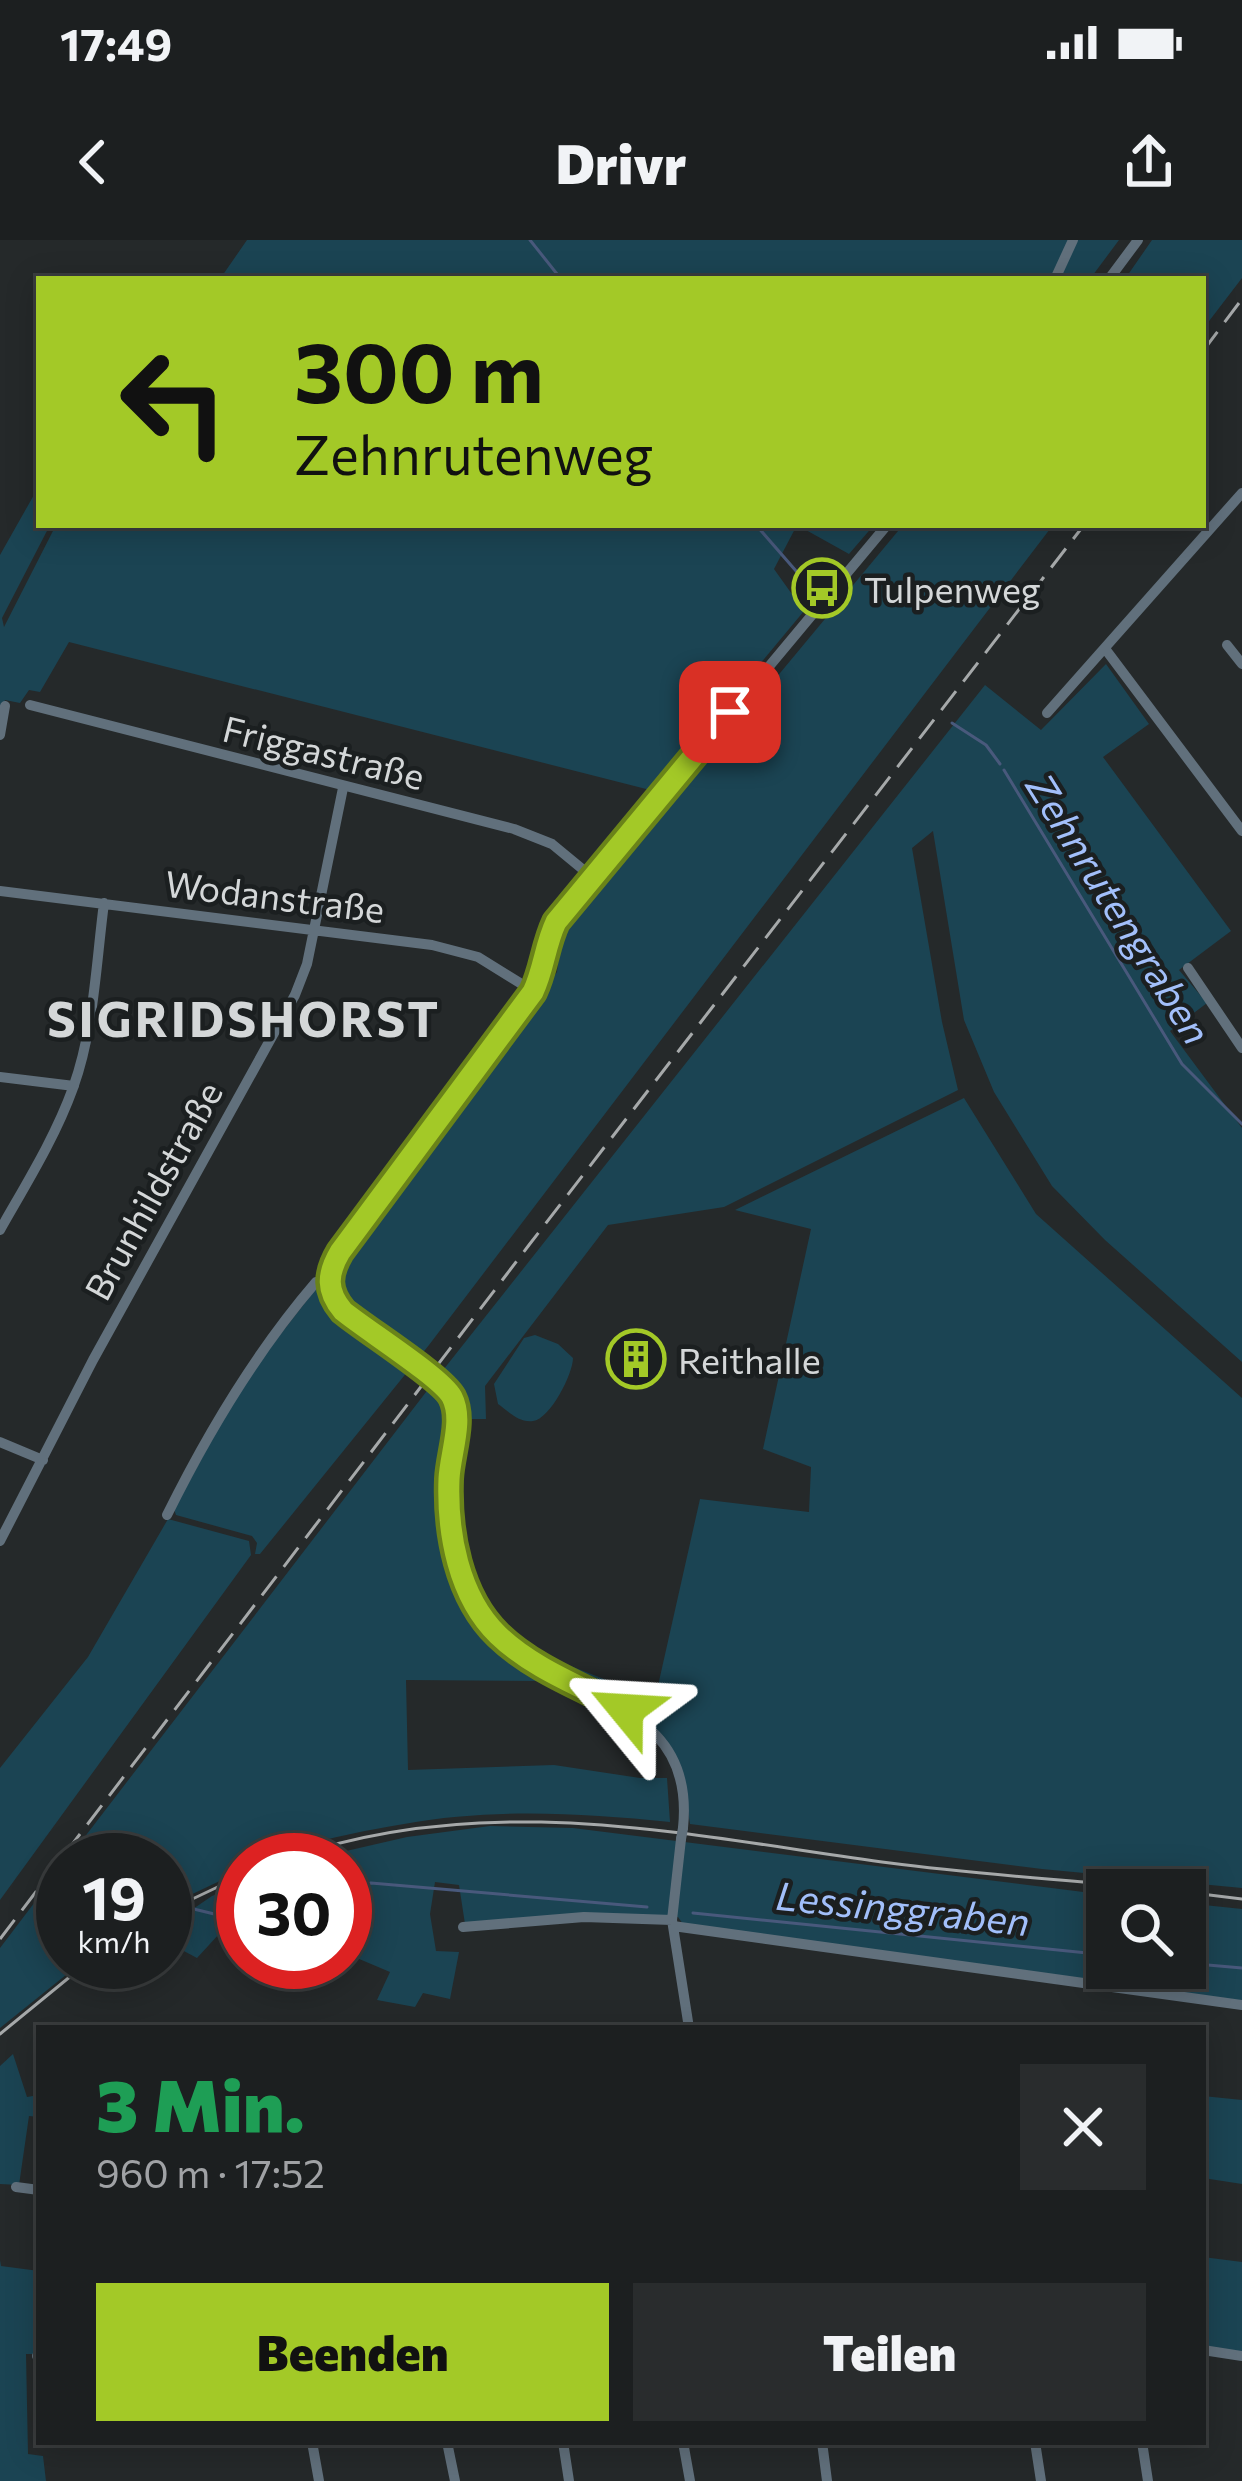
<!DOCTYPE html>
<html lang="de">
<head>
<meta charset="utf-8">
<style>
	body { margin:0; font-family:Commissioner,sans-serif; background:#292c2d; color:#f1f3f6; height:100vh; display:flex; flex-direction:column; font-size:45px; white-space:nowrap }
	* { box-sizing:border-box; margin:0 }
	p { font-size:39px; color:#a0a2a5 }
	.icon { flex:none; width:66px; height:66px; fill:none; stroke:currentColor; stroke-width:2; stroke-linecap:round; stroke-linejoin:round }
	.map { position:relative; flex:1; overflow:hidden }
	.sheet { position:absolute; left:36px; top:1785px; width:1170px; height:420px; display:flex; flex-direction:column; background:#1c1f20; border-radius:0px; box-shadow:0 6px 30px #0003,0 0 0 3px #3a3d3e }
	.sheet>* { flex:none }
	.hud { position:absolute; left:36px; top:36px; width:1170px; height:252px; border-radius:0px; box-shadow:0 6px 30px #0003,0 0 0 3px #3a3d3e; background:#a3c927; color:#111; overflow:hidden }
	.fabs { position:absolute; left:1086px; top:1629px; display:grid; gap:24px }
	.fabs a { display:grid; place-items:center; width:120px; height:120px; border-radius:0px; background:#1c1f20; box-shadow:0 6px 30px #0003,0 0 0 3px #3a3d3e; font-size:60px }
	.speed { position:absolute; left:36px; top:1593px; display:flex; gap:24px; font-size:60px; font-weight:700; text-align:center }
	.speed>* { display:grid; place-content:center; width:156px; height:156px; border-radius:50%; background:#1c1f20; box-shadow:0 6px 30px #0003,0 0 0 3px #3a3d3e; line-height:1 }
	.speed small { font-size:30px; font-weight:400 }
	.speed .limit { border:18px solid #d22; background:#fff; color:#111 }
	.pin { position:absolute; display:grid; place-items:center; width:102px; height:102px; color:#fff; margin:-51px; border-radius:24px; box-shadow:0 6px 18px #0006 }
	.me { position:absolute; width:132px; margin:-66px; rotate:297deg; stroke-linejoin:round; filter:drop-shadow(0 0 9px #0008) }
	.turn { display:flex; align-items:center; gap:42px; height:252px; padding:0 60px; font-size:54px }
	.turn .icon { width:156px; height:156px; stroke-width:2.5 }
	.turn b { display:block; font-size:84px; line-height:102px }
	.round { display:grid; place-items:center; flex:none; width:126px; height:126px; border-radius:0px; background:#292c2d }
	.head { display:flex; align-items:center; justify-content:space-between; height:204px; padding:0 60px }
	h1 { font-size:72px; font-weight:800; line-height:90px; color:#1e9e55 }
	.action { display:flex; gap:24px; margin-top:auto; padding:24px 60px }
	.action a { flex:1; height:138px; border-radius:0px; background:#a3c927; color:#111; font-size:48px; font-weight:800; line-height:138px; text-align:center }
	.action a+a { background:#292c2d; color:#f1f3f6 }
	.status { display:flex; justify-content:space-between; align-items:center; height:84px; padding:0 60px; background:#1c1f20; direction:ltr }
	.status svg { height:33px; fill:currentColor }
	header { display:flex; justify-content:space-between; align-items:center; height:156px; padding:0 60px; background:#1c1f20; font-size:54px; font-weight:800 }
	.map>svg:first-child { display:block }
</style>
</head>
<body>
<div class="status"><b>17:49</b><svg viewBox="0 0 49 12"><path d="M0 12V9h3v3zM5 12V6h3v6zM10 12V3h3v9zM15 12V0h3v12zM26 1h20v11H26zM47 4h2v5h-2z"/></svg></div>
<header><svg class="icon" aria-label="back" viewBox="0 0 24 24"><path d="M15 5l-7 7 7 7"/></svg>Drivr<svg class="icon" aria-label="share" viewBox="0 0 24 24"><path d="M12 15V3M7 8l5-5 5 5M5 13v7h14v-7"/></svg></header>
<div class="map">
<svg width="1242" height="2241" viewBox="0 0 1242 2241">
	<rect width="100%" height="100%" fill="#25292a"/>
	<path fill="#1b4453" d="M247 0H1119L1090 39H220Z
		M1152 0H1242V38L1203 89V39H1125Z
		M39 246V285H50L2 378 4 387 56 285H874L849 314 797 285 774 329 804 371 654 551 69 402 40 452 29 450 20 463 5 460 0 478V315Z
		M903 285H1053L429 1105 260 1314H255L257 1303 252 1296 176 1275 174 1269 244 1141 315 1050 341 1041 358 1003 557 732 561 697Z
		M1106 424 1149 484 1103 517 1231 691 1179 730 1207 763 1170 791 1242 888V1122L1105 1000 1052 946 994 852 964 780 933 591 912 608 942 782 958 850 724 967 608 985 485 1146 486 1179H458L450 1218 454 1312 497 1394 547 1430 544 1441 406 1440 408 1530 554 1525 640 1538H667L670 1582C579 1573 494 1568 404 1584 369 1590 330 1597 296 1608 276 1614 264 1620 243 1620V1630L165 1667V1620H67L436 1139 985 445 1041 490Z
		M964 858 1036 974 1242 1158V1648L1042 1629 690 1584 683 1536 642 1477 555 1425 563 1423 655 1459 700 1259 809 1272 811 1227 763 1209 811 989 735 970Z
		M535 1095 558 1104 573 1118C573 1134 550 1179 533 1181 519 1183 508 1171 498 1164L494 1144 524 1098Z
		M168 1279 249 1301 251 1315 0 1660V1528L88 1417Z
		M490 1586 573 1588 1107 1655V1728H1185V1663L1242 1669V1761L683 1684 678 1677 465 1684 459 1645 435 1642 430 1674 436 1711 459 1712 450 1759 423 1753 415 1767 377 1760 390 1732 345 1713V1620H307L407 1597Z
		M63 1625V1722H82L0 1788V1708Z
		M243 1644V1686L231 1681 197 1718 165 1701V1688L212 1656Z
		M13 1814 27 1857 39 1855V1877L29 1876 19 1945 0 1944V1826Z
		M1203 1856 1242 1860V1944L1203 1938Z
		M1203 2017 1242 2022V2113L1203 2108Z
		M0 2020 1 2026 39 2031 38 2114H26L28 2214 43 2216 46 2241H0Z"/>
	<g fill="none" stroke-linecap="round" stroke-linejoin="round">
		<path stroke="#49597c" stroke-width="3" d="M530 0 561 39
			M756 285 810 347
			M952 483 986 505 1000 524
			M1004 530 1182 824 1242 884
			M83 1612 93 1620
			M345 1653 371 1643 647 1667
			M165 1662 243 1681
			M693 1673 1107 1715
			M1185 1723 1242 1728"/>
		<path stroke="#61707c" stroke-width="10" d="M1055 39 1073 0
			M1109 39 1138 0
			M1227 405 1242 424
			M1106 410 1242 591
			M30 465 514 589 552 604 592 637
			M1047 473 1242 253
			M0 495 5 466
			M0 651 432 705 478 717 533 751
			M1188 728 1242 808
			M0 837 74 846
			M0 990C26 944 55 898 73 848 94 790 96 724 104 663
			M0 1202 43 1220
			M167 1275C208 1192 255 1113 316 1042L329 1041
			M0 1301 93 1120 295 755 307 724 343 548
			M683 1588C697 1452 555 1465 494 1390 455 1342 443 1279 450 1218 452 1196 462 1175 451 1155 438 1134 367 1091 343 1071 327 1050 327 1035 340 1013L533 751C544 729 545 705 556 682L887 285
			M681 1599 672 1680 689 1788
			M673 1686 1242 1765
			M463 1687 584 1677 672 1680
			M16 1947 39 1950
			M1203 2110 1242 2116
			M37 2116H39
			M312 2202 319 2241
			M447 2202 455 2241
			M563 2202 569 2241
			M683 2202 690 2241
			M822 2202 827 2241
			M1035 2202 1041 2241
			M1142 2202 1148 2241"/>
		<path stroke="#a6a9aa" stroke-width="3" d="M283 1620C487 1548 683 1595 890 1623 981 1635 1072 1640 1164 1650
			M1185 1652 1242 1659
			M165 1672 243 1635
			M0 1794 88 1722"/>
		<path stroke="#a6a9aa" stroke-width="3" stroke-dasharray="24 12" stroke-linecap="butt" d="M1203 111 1242 59
			M0 1699 529 1005 1084 285"/>
		<path stroke="#61707c" stroke-width="10" d="M681 1599 683 1588"/>
	</g>
	<g fill="none" stroke-linecap="round" stroke-linejoin="round">
		<defs>
			<path id="route" d="M626 1470C583 1447 533 1429 498 1395 458 1356 447 1292 449 1239 450 1214 464 1180 452 1157 441 1137 366 1090 343 1071 326 1051 327 1034 340 1012L533 752C544 729 545 705 556 682L730 472"/>
		</defs>
		<use href="#route" stroke="#6a8319" stroke-width="30"/>
		<use href="#route" stroke="#a3c927" stroke-width="21"/>
	</g>
	<defs>
		<symbol id="bus-ring" viewBox="-11 -11 22 22"><circle r="9.5" fill="#1b1f20" stroke="#a3c927" stroke-width="1.5"/><path d="M-5-6H5V4H4V6H2V4H-2V6H-4V4H-5ZM-3.5-4V0h7V-4ZM-3.5 1.2v1.5H-2V1.2ZM2 1.2v1.5H3.5V1.2Z" fill="#a3c927"/></symbol>
		<symbol id="building-ring" viewBox="-11 -11 22 22"><circle r="9.5" fill="#1b1f20" stroke="#a3c927" stroke-width="1.5"/><path d="M-4-6H4V6H1V3H-1V6H-4ZM-2.5-4.3h1.7v1.8h-1.7ZM.8-4.3h1.7v1.8H.8ZM-2.5-1h1.7V.8h-1.7ZM.8-1h1.7V.8H.8Z" fill="#a3c927"/></symbol>
	</defs>
	<g fill-rule="evenodd">
		<use href="#bus-ring" x="789" y="315" width="66" height="66"/>
		<use href="#building-ring" x="603" y="1086" width="66" height="66"/>
	</g>
	<g text-anchor="middle" dominant-baseline="central" stroke-width="9" stroke-linejoin="round" paint-order="stroke">
		<g font-size="36" fill="#d4d7d8" stroke="#1b1f20" text-anchor="start">
			<text x="864" y="348">Tulpenweg</text>
			<text x="678" y="1119">Reithalle</text>
		</g>
		<g font-size="36" fill="#d4d7d8" stroke="#1b1f20">
			<text transform="translate(324 511) rotate(14)">Friggastraße</text>
			<text transform="translate(275 655) rotate(7)">Wodanstraße</text>
			<text transform="translate(152 950) rotate(-61)">Brunhildstraße</text>
		</g>
		<g font-size="39" font-style="italic" fill="#a2bffa" stroke="#1b1f20">
			<text transform="translate(1120 668) rotate(58)">Zehnrutengraben</text>
			<text transform="translate(903 1667) rotate(6)">Lessinggraben</text>
		</g>
		<g font-size="48" font-weight="bold" letter-spacing="3" fill="#d4d7d8" stroke="#1b1f20">
			<text x="244" y="777">SIGRIDSHORST</text>
		</g>
	</g>
</svg>
<div class="fabs">
<a><svg class="icon" aria-label="search" viewBox="0 0 24 24"><circle cx="10" cy="10" r="6"/><path d="M15 15l6 6"/></svg></a>
</div>
<div class="speed"><div>19<small>km/h</small></div><div class="limit">30</div></div>
<div class="pin" style="left:730px;top:472px;background:#d93025"><svg class="icon" aria-label="arrive" viewBox="0 0 24 24"><path d="M6 21V4h12l-3 4 3 4H6"/></svg></div>
<svg class="me" style="left:626px;top:1470px" viewBox="-20 -20 40 40"><path d="M0-17L14 15 0 8-14 15z" fill="#a3c927" stroke="#fff" stroke-width="4"/></svg>
<div class="hud">
<div class="turn"><svg class="icon" aria-label="left" viewBox="0 0 24 24"><path d="M17 20v-9H6M10 6l-5 5 5 5"/></svg><div><b>300 m</b>Zehnrutenweg</div></div>
</div>
<section class="sheet">
<div class="head"><div><h1>3 Min.</h1><p>960 m · 17:52</p></div><a class="round"><svg class="icon" aria-label="close" viewBox="0 0 24 24"><path d="M6 6l12 12M18 6L6 18"/></svg></a></div>
<div class="action"><a>Beenden</a><a>Teilen</a></div>
</section>
</div>
</body>
</html>
